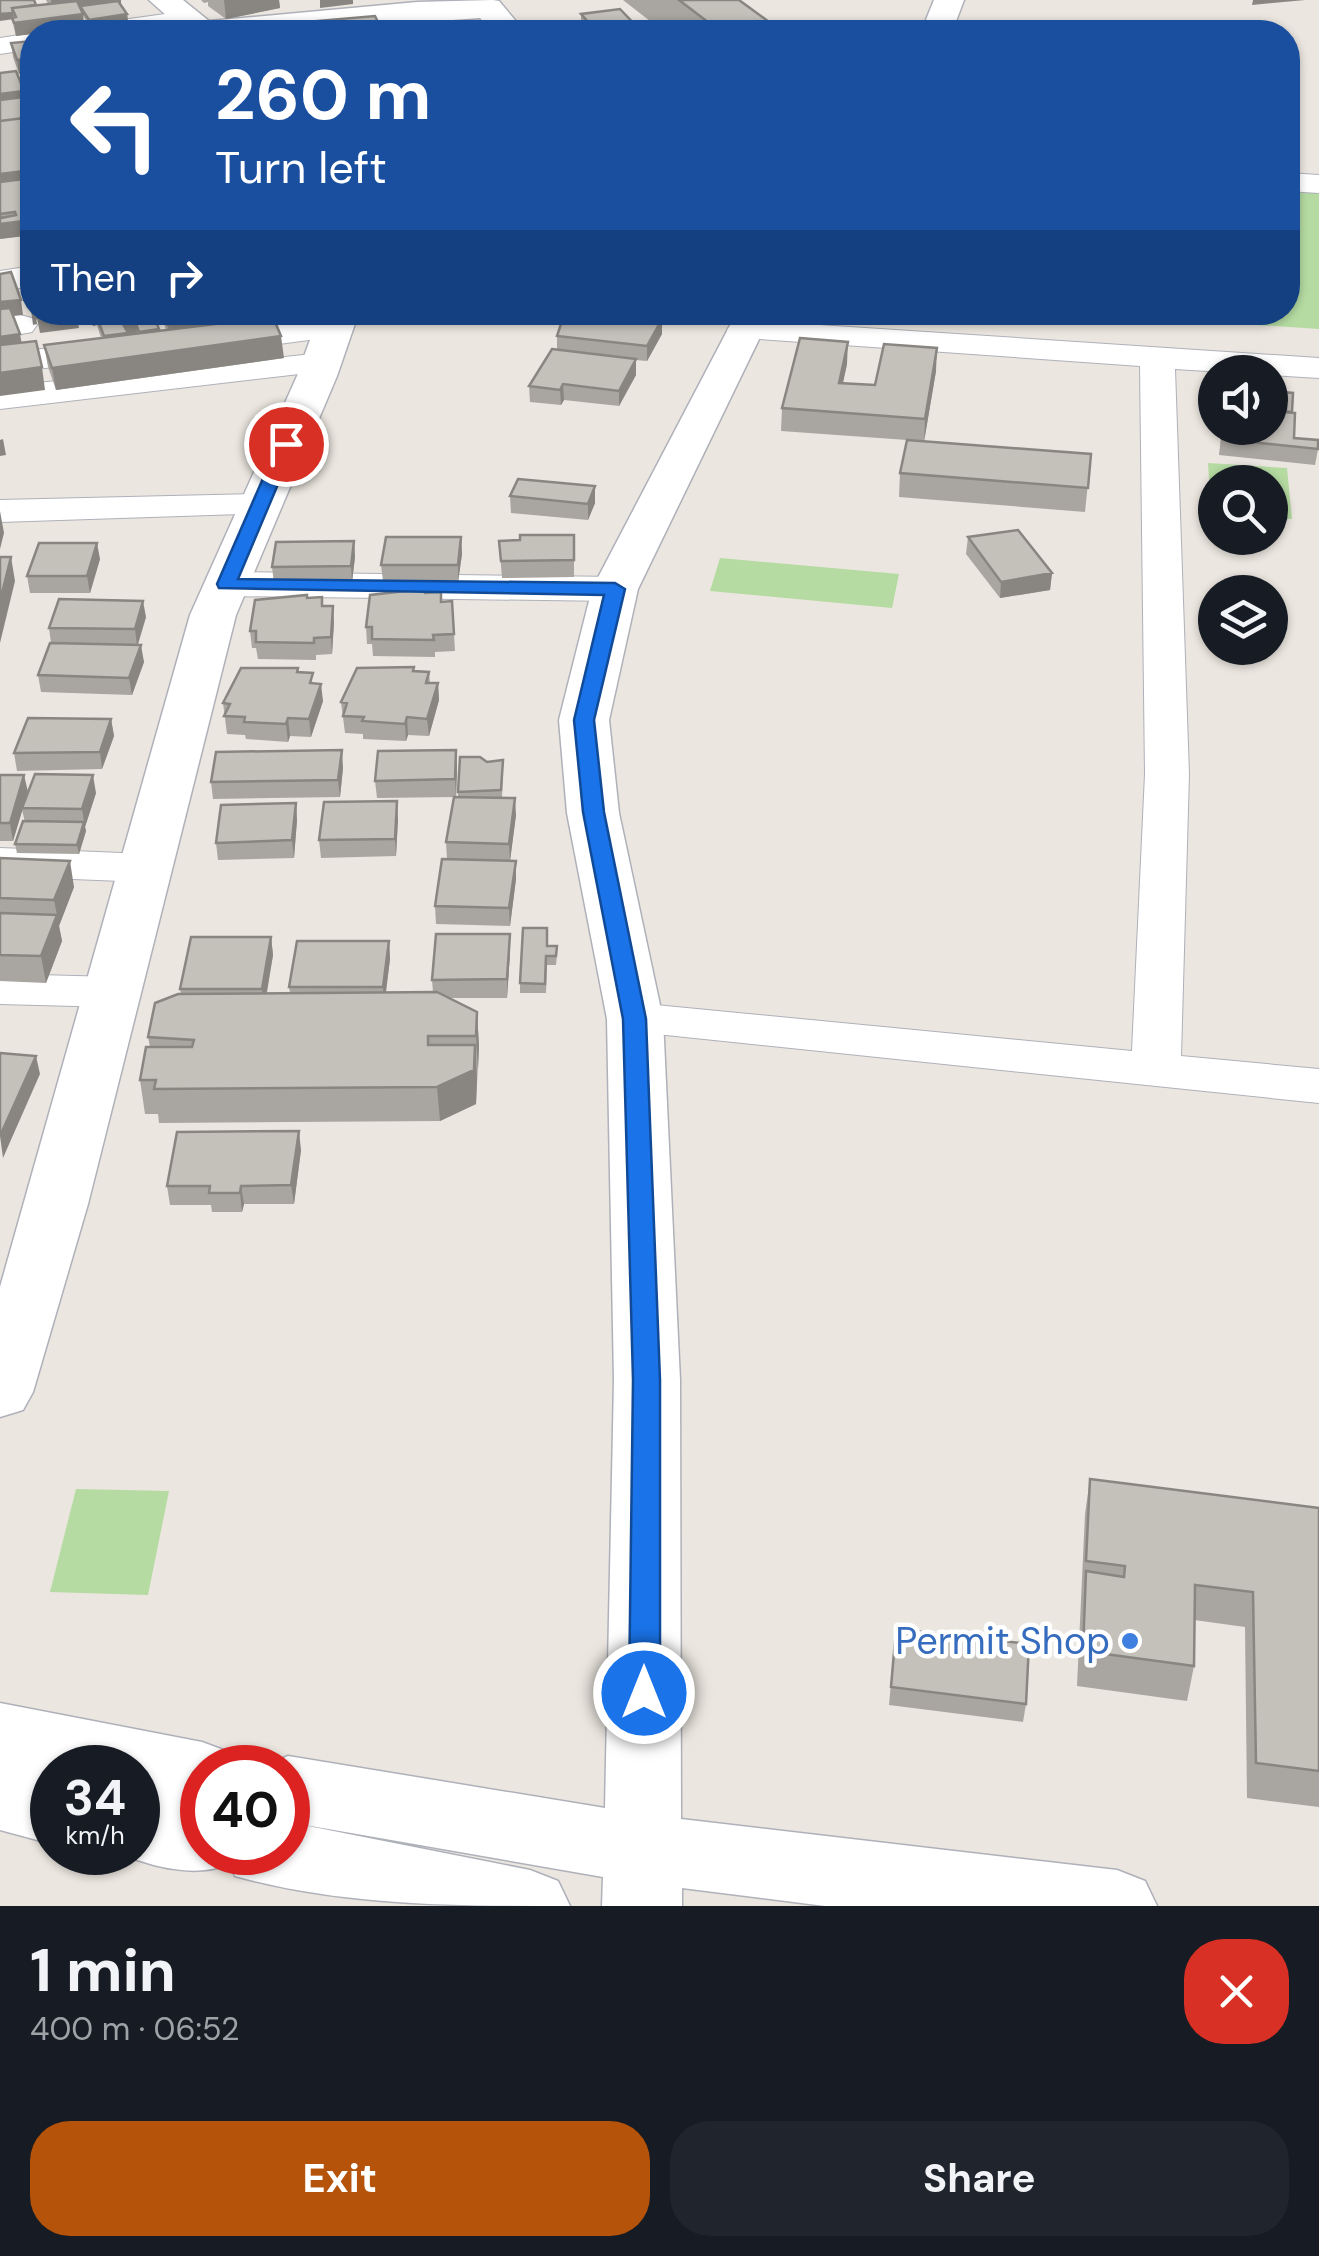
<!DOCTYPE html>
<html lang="en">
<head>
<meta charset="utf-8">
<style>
	body { margin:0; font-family:"DM Sans",sans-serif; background:#20242c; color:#f1f3f6; height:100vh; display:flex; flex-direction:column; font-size:38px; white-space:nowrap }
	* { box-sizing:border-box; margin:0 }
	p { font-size:32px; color:#9ea1a6 }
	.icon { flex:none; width:55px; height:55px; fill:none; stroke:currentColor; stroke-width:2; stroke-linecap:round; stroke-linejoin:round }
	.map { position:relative; height:1906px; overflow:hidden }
	.side { display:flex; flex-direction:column; background:#171b24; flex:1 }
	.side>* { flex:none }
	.guide { position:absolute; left:20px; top:20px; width:1280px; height:305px; border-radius:40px; box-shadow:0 2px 8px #0004; background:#1a4fa0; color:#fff; overflow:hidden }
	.controls { position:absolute; left:1198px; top:355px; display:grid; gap:20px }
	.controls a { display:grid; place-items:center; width:90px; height:90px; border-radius:50%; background:#171b24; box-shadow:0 2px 8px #0004; font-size:50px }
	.speed { position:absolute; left:30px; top:1745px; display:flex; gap:20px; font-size:50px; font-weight:700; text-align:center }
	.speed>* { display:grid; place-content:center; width:130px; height:130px; border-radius:50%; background:#171b24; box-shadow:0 2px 8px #0004; line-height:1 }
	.speed small { font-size:25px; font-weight:400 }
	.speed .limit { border:15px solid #d22; background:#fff; color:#111 }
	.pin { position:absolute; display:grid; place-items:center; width:85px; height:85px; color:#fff; margin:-42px; border:5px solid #fff; border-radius:50%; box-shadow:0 2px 10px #0007 }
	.me { position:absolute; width:110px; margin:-55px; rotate:0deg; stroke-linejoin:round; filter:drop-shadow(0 0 8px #0008) }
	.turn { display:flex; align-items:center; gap:35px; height:210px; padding:0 30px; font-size:45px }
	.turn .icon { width:130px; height:130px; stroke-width:2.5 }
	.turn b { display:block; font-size:70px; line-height:85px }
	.then { display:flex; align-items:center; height:95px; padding:0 30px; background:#0003; gap:20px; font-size:38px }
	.round { display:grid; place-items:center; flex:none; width:105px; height:105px; border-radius:40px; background:#20242c }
	.overview { display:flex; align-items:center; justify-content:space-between; height:170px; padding:0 30px }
	h1 { font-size:60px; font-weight:700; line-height:75px }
	.button { display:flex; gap:20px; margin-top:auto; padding:20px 30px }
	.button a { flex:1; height:115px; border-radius:40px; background:#b45309; color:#fff; font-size:40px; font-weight:700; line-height:115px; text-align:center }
	.button a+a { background:#20242c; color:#f1f3f6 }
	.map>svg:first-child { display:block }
</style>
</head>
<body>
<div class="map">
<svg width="1319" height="1906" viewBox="0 0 1319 1906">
	<rect width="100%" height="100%" fill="#ebe6df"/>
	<path fill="#b5dba2" d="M1288 187 1319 189V329L1149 318 1142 313 1288 312Z
		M1208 463 1287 468 1292 519 1270 518V482H1215V514H1211Z
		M720 558 899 574 892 608 710 591Z
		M76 1489 169 1491 148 1595 50 1592Z"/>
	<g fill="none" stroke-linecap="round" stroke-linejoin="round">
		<defs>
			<path id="minor" d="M187 11 201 19 197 25 148 32H79L93 24Z
				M32 33V49L0 54V38Z
				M1288 173 1319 175V193L1288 191Z
				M32 266V286L0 291V271Z
				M20 315 32 318 37 325 32 332 0 338V318Z
				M335 318 347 321 352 328 347 335 217 352 205 349 200 342 205 335 217 332Z
				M744 320 1319 358V378L1175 369 1189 774 1181 1056 1319 1069V1103L618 1030 611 1019 618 1008 635 1003 1132 1051 1145 774 1140 366 732 337 727 330 732 323Z
				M111 344 123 347 128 354 123 361 0 372V352Z
				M322 353 334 356 339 363 334 370 0 409V387Z
				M260 494 273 497 279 505 273 513 0 522V500Z
				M226 572 615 577 629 581 635 589 629 597 615 601 226 596 212 592 206 584 212 576Z
				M0 848 146 854 162 858 169 868 162 878 146 882 0 876Z
				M0 974 113 977 130 981 137 992 130 1003 113 1007 0 1004Z"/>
			<path id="tertiary" d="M149 0H183L209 21 417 2 493 0 499 1 525 32H492L480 18 287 32H185Z
				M934 0H964L952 32H921Z
				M320 312H359L337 376 236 615 88 1204 33 1392 23 1410 0 1417V1287L190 615 297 376Z
				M737 312H776L763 331 638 589 609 720 619 813 663 1019 680 1380 681 1819 1117 1870 1145 1881 1157 1906H825L682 1888V1906H602L603 1877 288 1822V1768H260L288 1756 605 1808 614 1380 607 1019 567 813 559 720 592 589Z
				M0 1703 202 1742 229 1752 236 1768H202V1852H288V1822L530 1870 558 1881 570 1906C457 1906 343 1906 235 1876L230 1864C192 1879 152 1866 115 1852H138V1768H52V1844L0 1830Z"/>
		</defs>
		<use href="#minor" stroke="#afb1ba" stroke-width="2"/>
		<use href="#tertiary" stroke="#afb1ba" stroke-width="3"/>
		<use href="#minor" fill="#fff" fill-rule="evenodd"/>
		<use href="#tertiary" fill="#fff" fill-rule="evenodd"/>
	</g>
	<path fill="#a9a5a0" d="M0 0 36 5 48 4 46 0H121L120 4 127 14 128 21 90 26 83 16 84 27 16 36 12 20Z
		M201 0H279L280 8 226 19 208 6V2L204 3Z
		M623 0H739L783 32H664Z
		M581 14 642 32H581Z
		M32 41V235L0 239V73L25 97 30 96 23 73 19 74 13 57 11 43Z
		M85 312H152L159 331 166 330 161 312H258L259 319 284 358 56 390 48 367 44 345 101 338 97 325 93 326Z
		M662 334 647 361 636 360V375L619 406 564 400 561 405 530 402 529 386 557 350V336Z
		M847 364 843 383 875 385 936 371 924 441 1091 454 1085 512 899 497 900 473 907 440 781 431 782 408Z
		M1292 413 1294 438 1318 449 1315 465 1219 455 1222 428H1270Z
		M595 486V503L588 520 511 513 510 496Z
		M574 535V577L502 578 499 541 520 540Z
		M461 537 462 554 458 582 383 581 381 565Z
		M968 537 1052 573 1050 590 1000 598 966 554Z
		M354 541 355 557 352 582 274 584 272 567Z
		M100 559 90 593H30L27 576Z
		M425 593 441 602 452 601 455 651 435 652V657L373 656 372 644H367L366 627Z
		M307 598 323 606 334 622 332 654 316 655V660L258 659 256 648H252L250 631Z
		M146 617 138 645 144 662 132 695 41 692 38 675 51 643 49 628Z
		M414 667V671L429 672 430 683H438L439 700 429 736 408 735 406 741 363 739V734L345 733 341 702Z
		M298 668 299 672 314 683 323 701 311 737 290 736 288 742 246 739 245 735 227 734 223 703Z
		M111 719 114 736 102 769 17 771 14 753Z
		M487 762 503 769 502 798 516 815 510 861 516 879 510 926 436 924 435 906 447 860 446 842 454 797 377 798 375 781 457 767 456 797H458V792Z
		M343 768 340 797 213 799 211 782Z
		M0 775 28 792 96 793 85 827 86 831 79 854 17 853 15 844 25 822 22 810 13 841H0Z
		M296 803 297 820 294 858 218 860 216 843Z
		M398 819 396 856 321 858 319 840Z
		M0 858 74 887 59 926 62 941 46 983 0 981Z
		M510 934V952L507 998H448L477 1012 479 1046 476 1104 440 1121 159 1123 158 1114H145L140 1080 150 1047 148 1037 181 994 180 989 271 937 273 955 267 993H290L289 987 389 941 390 959 386 993 433 992 432 980Z
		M547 946 557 955 556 965H547L546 993H520V983Z
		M301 1150 294 1204H244L242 1212H212L211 1205H170L167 1186Z
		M1090 1479 1319 1508V1807L1247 1798 1245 1627 1194 1620V1666L1187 1701 1077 1686 1085 1514Z
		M896 1629 1026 1704 1023 1722 889 1705Z"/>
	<path fill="#898682" d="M51 0H121V4L53 12Z
		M224 0H279L280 8 226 19Z
		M320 0H353V4L320 8Z
		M1253 0H1305L1252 5Z
		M13 13 14 19 0 21V14Z
		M83 14 84 27 32 32V34L16 36 14 23Z
		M127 14 128 21 90 26 89 20Z
		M380 26V32H369L368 27Z
		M32 58V72L19 74 17 60Z
		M24 91 25 98 0 101V94Z
		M32 170V191L0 195V174Z
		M32 220V235L0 239V224Z
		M21 300 23 315 0 317V302Z
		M31 309H32V312H35L37 324 33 325Z
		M76 313 79 328 40 333 37 318Z
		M259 313 260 328 170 340 168 325Z
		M96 317 97 325 93 326 92 318Z
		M662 319V334L647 361V346Z
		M136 324 138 339 129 341 124 326Z
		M20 334 24 356 0 360V337Z
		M281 336 284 358 56 390 52 368Z
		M848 342 847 364 838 405 839 383Z
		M937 348 936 371 924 442 925 419Z
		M636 359V375L619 406V391Z
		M42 367 45 390 0 396V373Z
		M563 384 564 400 561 405 560 390Z
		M3 439 6 455 0 456V440Z
		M595 486V503L588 520V504Z
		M0 511 4 533 0 549Z
		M461 537 462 554 458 582V565Z
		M354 541 355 557 352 582 351 566Z
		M97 543 100 559 90 593 87 576Z
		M11 557 15 581 0 643V601Z
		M1052 573 1050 590 1000 598 1001 582Z
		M143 601 146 617 137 646 135 629Z
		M333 606 334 622 332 654 331 637Z
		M141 645 144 662 132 695 129 678Z
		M438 683 439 700 429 736 427 719Z
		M321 684 323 701 311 737 309 719Z
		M407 717 408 735 406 741 405 724Z
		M288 718 290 736 288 742 286 724Z
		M111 719 114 736 102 769 100 752Z
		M342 750 343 768 340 797 338 780Z
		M456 750 457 767 456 797 455 779Z
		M24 775 28 792 13 841 10 823Z
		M93 775 96 793 85 827 82 809Z
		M515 798 516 815 510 861 509 844Z
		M397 801 398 819 396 856 395 839Z
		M296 803 297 820 294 858 292 840Z
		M84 822 86 831 79 854 77 845Z
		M70 861 74 887 59 926 62 941 46 983 41 956 57 915 54 900Z
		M516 861V879L510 926 509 908Z
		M510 934V952L507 998V979Z
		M271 937 273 955 264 1007 262 989Z
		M389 941 390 959 384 1005 383 987Z
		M477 1012 479 1046 478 1070 476 1036Z
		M475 1045 477 1079 476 1104 440 1121 437 1087Z
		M36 1056 40 1074 3 1158 0 1136Z
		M299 1131 301 1150 294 1204 291 1185Z
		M241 1186 244 1204 242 1212 240 1193Z"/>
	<path fill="#c4c0ba" stroke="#898682" stroke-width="2.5" d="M0 0H34L36 5 12 8 13 13 0 14Z
		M679 0H739L783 32H721Z
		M77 1 83 14 14 23 12 18 16 17 12 8Z
		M118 1 127 14 89 20 80 6Z
		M620 9 642 32H597L581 14Z
		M375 16 380 26 368 27 371 32H318L317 31 297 32 293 23Z
		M32 41V58L17 60 11 43Z
		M16 71 24 91 0 94V73Z
		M32 72V92H30L23 73Z
		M32 96V117L0 121V100Z
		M32 117V170L0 174V121Z
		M32 178V220L0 224V215L1 218 16 215 15 212 0 214V182Z
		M11 272 21 300 0 302V274Z
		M10 308 20 334 0 337V309Z
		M36 312H76V313L37 318Z
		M88 312H112L96 315 97 317 92 318Z
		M112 312H152L159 329 139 332 136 324 124 326 128 333 104 336 96 315Z
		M163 312H258L259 313 168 325Z
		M565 312H607L662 319 647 346 557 336Z
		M273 317 281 336 52 368 44 345Z
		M800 338 848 342 839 383 875 385 884 344 937 348 925 419 782 408Z
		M36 341 42 367 0 373V345Z
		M552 349 636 359 619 391 563 384 560 390 529 386Z
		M1270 391 1293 393 1292 412 1270 410Z
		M1270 411 1295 413 1294 438 1318 440V449L1222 439 1223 428H1270Z
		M907 440 1091 454 1088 488 900 473Z
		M518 479 595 486 588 504 510 496Z
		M1018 530 1052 573 1001 582 968 537Z
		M520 535H574V560L501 561 499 541 520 540Z
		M386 537H461L458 565H381Z
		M354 541 351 566 272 567 276 542Z
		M39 543H97L87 576H27Z
		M0 557H11L0 601Z
		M424 589 425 593 441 592V602L452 601 454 634 433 635 434 640 372 639V627H366L370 595Z
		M307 595V598L322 597V606H333L331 637 314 638V643L256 642V631H250L255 600Z
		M59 599 143 601 135 629 49 628Z
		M50 643 141 645 129 678 38 675Z
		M414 667 413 671 429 672 426 683H438L427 719 407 717 405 724 362 721 364 717 343 716 347 703 341 702 357 668Z
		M241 668H298L297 672 313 673 310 683 321 684 309 719 288 718 286 724 244 722 245 717 224 716 230 704 223 703Z
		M28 718 111 719 100 752 14 753Z
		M342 750 338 780 211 782 216 752Z
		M456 750 455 779 375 781 378 751Z
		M460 757H480L487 762 503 760 501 790 458 792Z
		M35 774 93 775 82 809 22 808Z
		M0 775H24L10 823H0Z
		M454 797 515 798 509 844 446 842Z
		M397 801 395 839 319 840 324 802Z
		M296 803 292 840 216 843 221 805Z
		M23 821 84 822 77 845 15 844Z
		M0 858 70 861 54 900 0 898Z
		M442 859 516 861 509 908 435 906Z
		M0 913 57 915 41 956 0 955Z
		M523 928H547V946H557L556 956H546L545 984 520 983Z
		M436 934H510L507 979 432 980Z
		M191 937H271L262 989H180Z
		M297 941H389L383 987H289Z
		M437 992 477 1012 476 1036H428V1045H475L474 1070 437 1087 154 1089 156 1080H140L146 1047H192L194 1040 148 1037 155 1003 178 994Z
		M0 1053 36 1056 0 1136Z
		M299 1131 291 1185 241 1186 240 1193H209L210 1186H167L177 1132Z
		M1090 1479 1319 1508V1771L1256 1763 1253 1592 1195 1585 1194 1666 1083 1651 1086 1571 1124 1577 1125 1566 1086 1561Z
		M896 1629 1029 1644 1026 1704 891 1687Z"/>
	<path fill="#1a73e8" stroke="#114b97" stroke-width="2.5" d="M286 439 295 444 238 579 615 583 625 589 594 720 604 812 646 1019 660 1380V1693L655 1702 644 1706 633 1702 629 1693 633 1380 623 1019 583 812 574 720 604 595 219 588 217 584 278 444Z"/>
	<circle fill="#3f7fe0" stroke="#fff" stroke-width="4" cx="1130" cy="1641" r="10"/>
	<g text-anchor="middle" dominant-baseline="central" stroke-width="9" stroke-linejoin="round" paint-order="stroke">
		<g font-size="38" fill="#366cbe" stroke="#fff" text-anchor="end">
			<text x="1110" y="1641">Permit Shop</text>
		</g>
	</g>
</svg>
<div class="controls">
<a><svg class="icon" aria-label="sound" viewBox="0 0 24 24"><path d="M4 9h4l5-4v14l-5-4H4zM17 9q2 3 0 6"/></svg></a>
<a><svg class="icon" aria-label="search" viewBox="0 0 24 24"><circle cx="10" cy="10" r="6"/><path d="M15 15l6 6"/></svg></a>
<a><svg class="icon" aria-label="layers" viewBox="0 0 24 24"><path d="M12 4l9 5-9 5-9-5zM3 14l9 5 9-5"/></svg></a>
</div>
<div class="speed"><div>34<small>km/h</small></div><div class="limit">40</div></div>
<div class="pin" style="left:286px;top:444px;background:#d93025"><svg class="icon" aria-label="arrive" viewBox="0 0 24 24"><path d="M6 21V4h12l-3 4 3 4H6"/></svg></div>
<svg class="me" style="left:644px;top:1693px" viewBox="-20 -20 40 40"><circle r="17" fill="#1a73e8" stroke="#fff" stroke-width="3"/><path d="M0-11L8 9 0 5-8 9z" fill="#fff"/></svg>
<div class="guide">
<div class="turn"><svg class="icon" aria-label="left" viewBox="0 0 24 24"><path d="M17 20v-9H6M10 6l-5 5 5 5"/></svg><div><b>260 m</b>Turn left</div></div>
<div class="then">Then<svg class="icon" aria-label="right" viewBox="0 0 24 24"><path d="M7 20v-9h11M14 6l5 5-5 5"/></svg></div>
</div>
</div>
<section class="side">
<div class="overview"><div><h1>1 min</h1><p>400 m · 06:52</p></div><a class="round" style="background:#d93025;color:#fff"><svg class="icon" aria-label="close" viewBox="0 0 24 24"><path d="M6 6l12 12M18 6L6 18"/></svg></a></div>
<div class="button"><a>Exit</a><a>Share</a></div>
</section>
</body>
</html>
